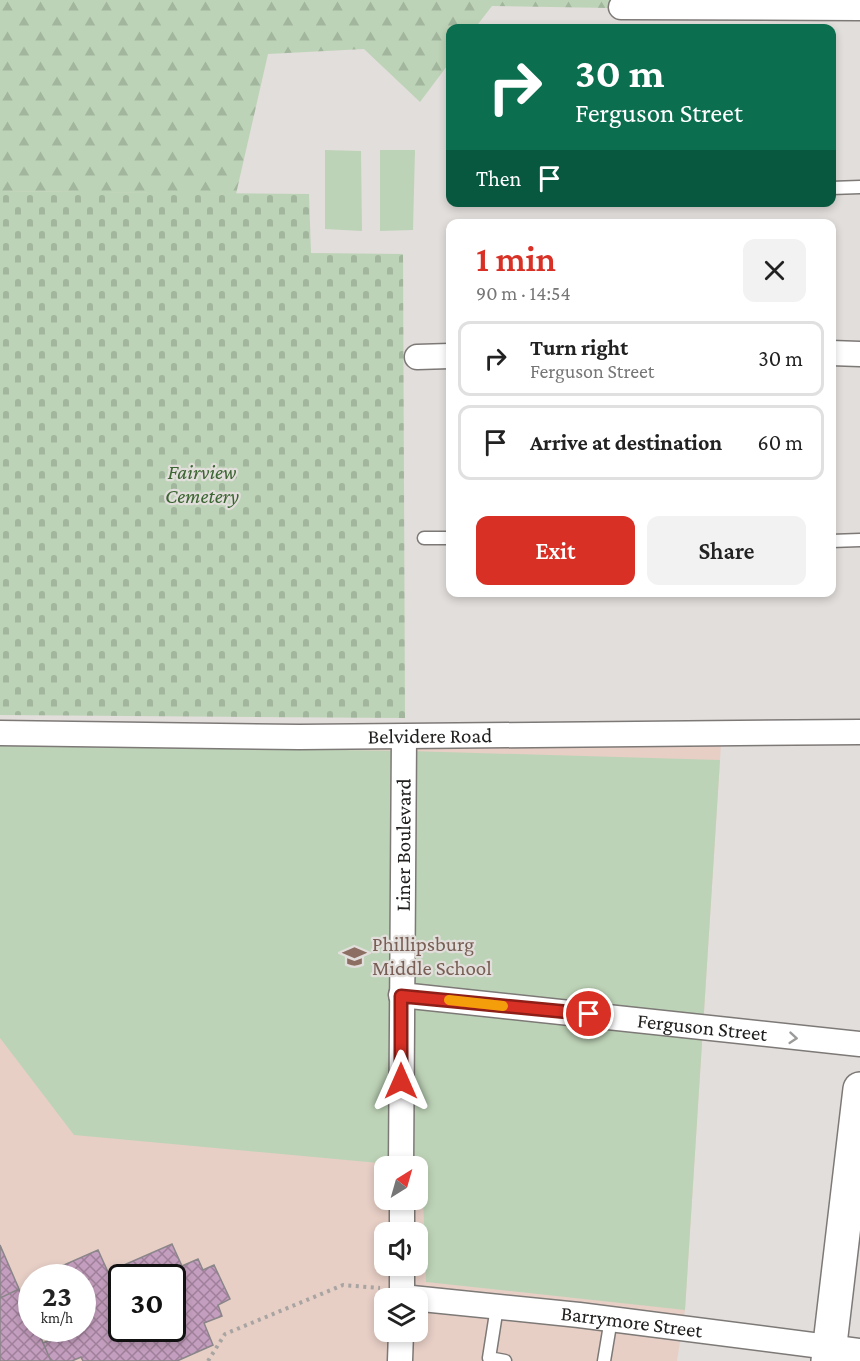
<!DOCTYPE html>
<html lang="en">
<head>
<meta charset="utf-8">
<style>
	body { margin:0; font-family:"Crimson Pro",serif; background:#f2f2f2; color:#222; height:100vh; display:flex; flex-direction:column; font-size:22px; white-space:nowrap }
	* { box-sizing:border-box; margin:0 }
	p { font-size:20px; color:#767676 }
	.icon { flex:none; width:33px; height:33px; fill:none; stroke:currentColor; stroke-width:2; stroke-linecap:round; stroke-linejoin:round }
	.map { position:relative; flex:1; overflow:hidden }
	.panel { position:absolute; left:446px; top:219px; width:390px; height:378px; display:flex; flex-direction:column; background:#fff; border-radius:12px; box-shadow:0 3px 9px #0003 }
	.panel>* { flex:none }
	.hud { position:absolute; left:446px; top:24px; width:390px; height:183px; border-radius:12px; box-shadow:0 3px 9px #0003; background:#0b6e4f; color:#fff; overflow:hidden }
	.needle { width:39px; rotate:37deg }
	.buttons { position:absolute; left:374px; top:1156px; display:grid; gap:12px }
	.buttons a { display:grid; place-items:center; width:54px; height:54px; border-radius:12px; background:#fff; box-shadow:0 3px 9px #0003; font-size:30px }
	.speed { position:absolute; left:18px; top:1264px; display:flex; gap:12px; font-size:30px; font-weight:700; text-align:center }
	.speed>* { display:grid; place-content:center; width:78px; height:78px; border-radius:50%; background:#fff; box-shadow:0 3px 9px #0003; line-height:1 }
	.speed small { font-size:15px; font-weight:400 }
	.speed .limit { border:3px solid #111; border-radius:9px; background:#fff; color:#111 }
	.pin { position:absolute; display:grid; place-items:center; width:51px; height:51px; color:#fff; margin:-26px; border:3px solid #fff; border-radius:50%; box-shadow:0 2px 6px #0007 }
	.me { position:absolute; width:66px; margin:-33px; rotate:0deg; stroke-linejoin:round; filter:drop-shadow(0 0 4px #0008) }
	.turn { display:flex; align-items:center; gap:21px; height:126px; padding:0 30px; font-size:27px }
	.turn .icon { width:78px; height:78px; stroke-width:2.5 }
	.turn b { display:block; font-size:42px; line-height:51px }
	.then { display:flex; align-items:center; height:57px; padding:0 30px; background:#0003; gap:12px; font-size:22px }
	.round { display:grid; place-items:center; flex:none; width:63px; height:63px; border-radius:12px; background:#f2f2f2 }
	.summary { display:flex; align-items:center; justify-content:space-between; height:102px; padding:0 30px }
	h1 { font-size:36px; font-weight:600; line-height:45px; color:#d93025 }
	.primary-button { display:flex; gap:12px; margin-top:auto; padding:12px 30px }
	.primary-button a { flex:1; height:69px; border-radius:12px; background:#d93025; color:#fff; font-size:24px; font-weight:600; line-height:69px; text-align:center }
	.primary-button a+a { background:#f2f2f2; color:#222 }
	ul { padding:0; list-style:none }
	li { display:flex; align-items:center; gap:18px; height:75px; margin:0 12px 9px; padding:0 18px; border:3px solid #e0e0e0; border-radius:12px }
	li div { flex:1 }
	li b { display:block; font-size:22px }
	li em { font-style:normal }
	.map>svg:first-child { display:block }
</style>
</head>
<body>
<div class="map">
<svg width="860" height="1361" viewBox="0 0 860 1361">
	<defs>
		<pattern id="forest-firs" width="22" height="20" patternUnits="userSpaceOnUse" patternTransform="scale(1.5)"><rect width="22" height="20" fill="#bdd3b7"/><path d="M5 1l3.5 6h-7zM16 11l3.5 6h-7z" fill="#a2b59d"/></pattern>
		<pattern id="cemetery-stones" width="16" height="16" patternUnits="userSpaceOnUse" patternTransform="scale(1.5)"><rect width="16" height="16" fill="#bdd3b7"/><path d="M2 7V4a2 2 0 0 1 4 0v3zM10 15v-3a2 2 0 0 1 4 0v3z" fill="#a2b59d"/></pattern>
		<pattern id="building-cross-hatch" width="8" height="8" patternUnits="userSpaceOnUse" patternTransform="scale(1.5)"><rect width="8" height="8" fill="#c49ebe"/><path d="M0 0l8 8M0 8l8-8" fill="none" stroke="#9f809a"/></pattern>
	</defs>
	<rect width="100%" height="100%" fill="#e2dedb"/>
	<path fill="#e7cfc6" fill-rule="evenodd" d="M0 744 721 745 685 1310 677 1361H0ZM384 1167H417V1200H384ZM384 1233H417V1266H384ZM32 1278H82V1329H32ZM122 1278H172V1329H122ZM384 1299H417V1332H384Z"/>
	<path fill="url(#forest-firs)" d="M0 0H609V8L492 6 475 28H450V62L420 102 364 49 268 54 236 194 0 191Z"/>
	<path fill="url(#cemetery-stones)" d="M0 191 309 194 311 253 403 254 405 718 0 715Z"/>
	<path fill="#bdd3b7" d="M325 150 361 151 362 231 325 229Z
		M380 150H415L413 230 380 231Z
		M0 745 409 751 720 760 685 1310 426 1282 422 1167 74 1135 0 1038Z"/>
	<path fill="url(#building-cross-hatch)" stroke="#8a8689" stroke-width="1.5" fill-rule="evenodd" d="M172 1244 182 1266 198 1259 203 1270 214 1265 230 1299 218 1305 222 1316 204 1323 213 1345 177 1361H83L81 1357 72 1361H51L43 1343 64 1334 62 1329H82V1278H40L39 1276 98 1250 108 1272ZM122 1278H172V1329H122Z
		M0 1245 19 1289 0 1298Z
		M19 1289 32 1318V1329H37L51 1361H0V1298Z"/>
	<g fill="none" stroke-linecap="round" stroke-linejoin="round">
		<defs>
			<path id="lane" d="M831 188 860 187
				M424 538H450
				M831 541 860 540
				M497 1307 489 1358 505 1361
				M604 1361 611 1319"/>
			<g id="street">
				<path d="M621 7 860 8"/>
				<path d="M831 353 860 354"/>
				<path d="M417 357 450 356"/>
				<path id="s1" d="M0 733 299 737 860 732"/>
				<path id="s2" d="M401 995 860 1044"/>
				<path id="s3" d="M401 1167 404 737"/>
				<path d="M402 1200V1233"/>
				<path d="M402 1266V1299"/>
				<path id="s4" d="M402 1297 579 1315 860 1351"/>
				<path d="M400 1361 401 1332"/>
			</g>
			<path id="secondary" d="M828 1361 860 1089"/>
		</defs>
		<use href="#lane" stroke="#7d7977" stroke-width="15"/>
		<use href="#street" stroke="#7d7977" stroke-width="27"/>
		<use href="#secondary" stroke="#7d7977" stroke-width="36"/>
		<path stroke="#a8a4a2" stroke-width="4" stroke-dasharray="3 4.5" stroke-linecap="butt" d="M208 1361 225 1334 343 1285 380 1288"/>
		<use href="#lane" stroke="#fff" stroke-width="12"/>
		<use href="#street" stroke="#fff" stroke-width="24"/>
		<use href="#secondary" stroke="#fff" stroke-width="33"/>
	</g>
	<defs><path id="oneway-chevron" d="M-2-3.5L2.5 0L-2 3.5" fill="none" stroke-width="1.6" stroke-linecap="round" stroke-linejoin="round" transform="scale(1.5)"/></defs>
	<use stroke="#9c9b9a" href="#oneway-chevron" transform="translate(793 1038) rotate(5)"/>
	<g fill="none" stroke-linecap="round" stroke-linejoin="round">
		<defs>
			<path id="route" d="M401 1081V996L589 1014"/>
		</defs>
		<use href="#route" stroke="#8d1f18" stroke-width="15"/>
		<use href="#route" stroke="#d93025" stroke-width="10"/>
		<path stroke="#f59e0b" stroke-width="10" d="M449 1000 503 1006"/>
	</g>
	<defs>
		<symbol id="school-bare" viewBox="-9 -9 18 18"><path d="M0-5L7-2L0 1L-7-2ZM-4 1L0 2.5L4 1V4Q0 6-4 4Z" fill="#8d6e63" stroke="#e2dedb" stroke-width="2.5" paint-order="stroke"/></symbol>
	</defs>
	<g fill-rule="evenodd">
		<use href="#school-bare" x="338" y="940" width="33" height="33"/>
	</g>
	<g text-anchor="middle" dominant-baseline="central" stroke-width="4.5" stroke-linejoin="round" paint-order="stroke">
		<g font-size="21" font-style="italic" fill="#3a6430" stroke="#e2dedb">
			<text x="202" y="472">Fairview<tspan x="202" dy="24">Cemetery</tspan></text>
		</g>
		<g font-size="21" fill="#22201f" stroke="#e2dedb">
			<text stroke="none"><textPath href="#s1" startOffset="430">Belvidere Road</textPath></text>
			<text stroke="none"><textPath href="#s3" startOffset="322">Liner Boulevard</textPath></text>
			<text stroke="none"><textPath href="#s2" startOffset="303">Ferguson Street</textPath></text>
			<text stroke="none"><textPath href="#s4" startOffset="231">Barrymore Street</textPath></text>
		</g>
		<g font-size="21" fill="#785e54" stroke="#e2dedb" text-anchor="start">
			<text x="372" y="944">Phillipsburg<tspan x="372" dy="24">Middle School</tspan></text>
		</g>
	</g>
</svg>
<div class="buttons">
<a><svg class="needle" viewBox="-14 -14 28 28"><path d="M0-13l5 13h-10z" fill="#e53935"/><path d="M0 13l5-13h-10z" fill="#767676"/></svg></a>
<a><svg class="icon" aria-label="sound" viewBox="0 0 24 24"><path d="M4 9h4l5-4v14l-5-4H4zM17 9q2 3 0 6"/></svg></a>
<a><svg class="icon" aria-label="layers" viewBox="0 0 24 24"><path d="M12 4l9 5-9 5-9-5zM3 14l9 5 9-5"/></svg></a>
</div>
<div class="speed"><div>23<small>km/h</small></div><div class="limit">30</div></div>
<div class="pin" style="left:589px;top:1014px;background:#d93025"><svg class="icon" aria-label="arrive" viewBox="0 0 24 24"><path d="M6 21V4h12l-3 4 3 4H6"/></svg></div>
<svg class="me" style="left:401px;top:1081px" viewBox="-20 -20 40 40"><path d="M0-17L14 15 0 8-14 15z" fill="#d93025" stroke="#fff" stroke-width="4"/></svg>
<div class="hud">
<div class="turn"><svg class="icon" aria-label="right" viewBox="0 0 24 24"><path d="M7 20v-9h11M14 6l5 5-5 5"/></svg><div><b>30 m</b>Ferguson Street</div></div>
<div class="then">Then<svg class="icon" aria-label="arrive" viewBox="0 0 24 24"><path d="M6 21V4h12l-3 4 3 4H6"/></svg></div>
</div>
<section class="panel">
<div class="summary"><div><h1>1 min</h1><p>90 m · 14:54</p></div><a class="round"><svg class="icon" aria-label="close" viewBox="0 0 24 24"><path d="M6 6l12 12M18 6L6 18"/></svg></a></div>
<ul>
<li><svg class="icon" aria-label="right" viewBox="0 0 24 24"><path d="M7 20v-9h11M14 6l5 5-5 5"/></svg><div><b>Turn right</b><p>Ferguson Street</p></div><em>30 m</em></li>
<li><svg class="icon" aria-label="arrive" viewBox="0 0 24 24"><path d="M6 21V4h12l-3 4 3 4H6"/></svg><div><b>Arrive at destination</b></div><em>60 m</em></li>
</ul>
<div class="primary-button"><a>Exit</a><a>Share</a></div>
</section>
</div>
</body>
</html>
